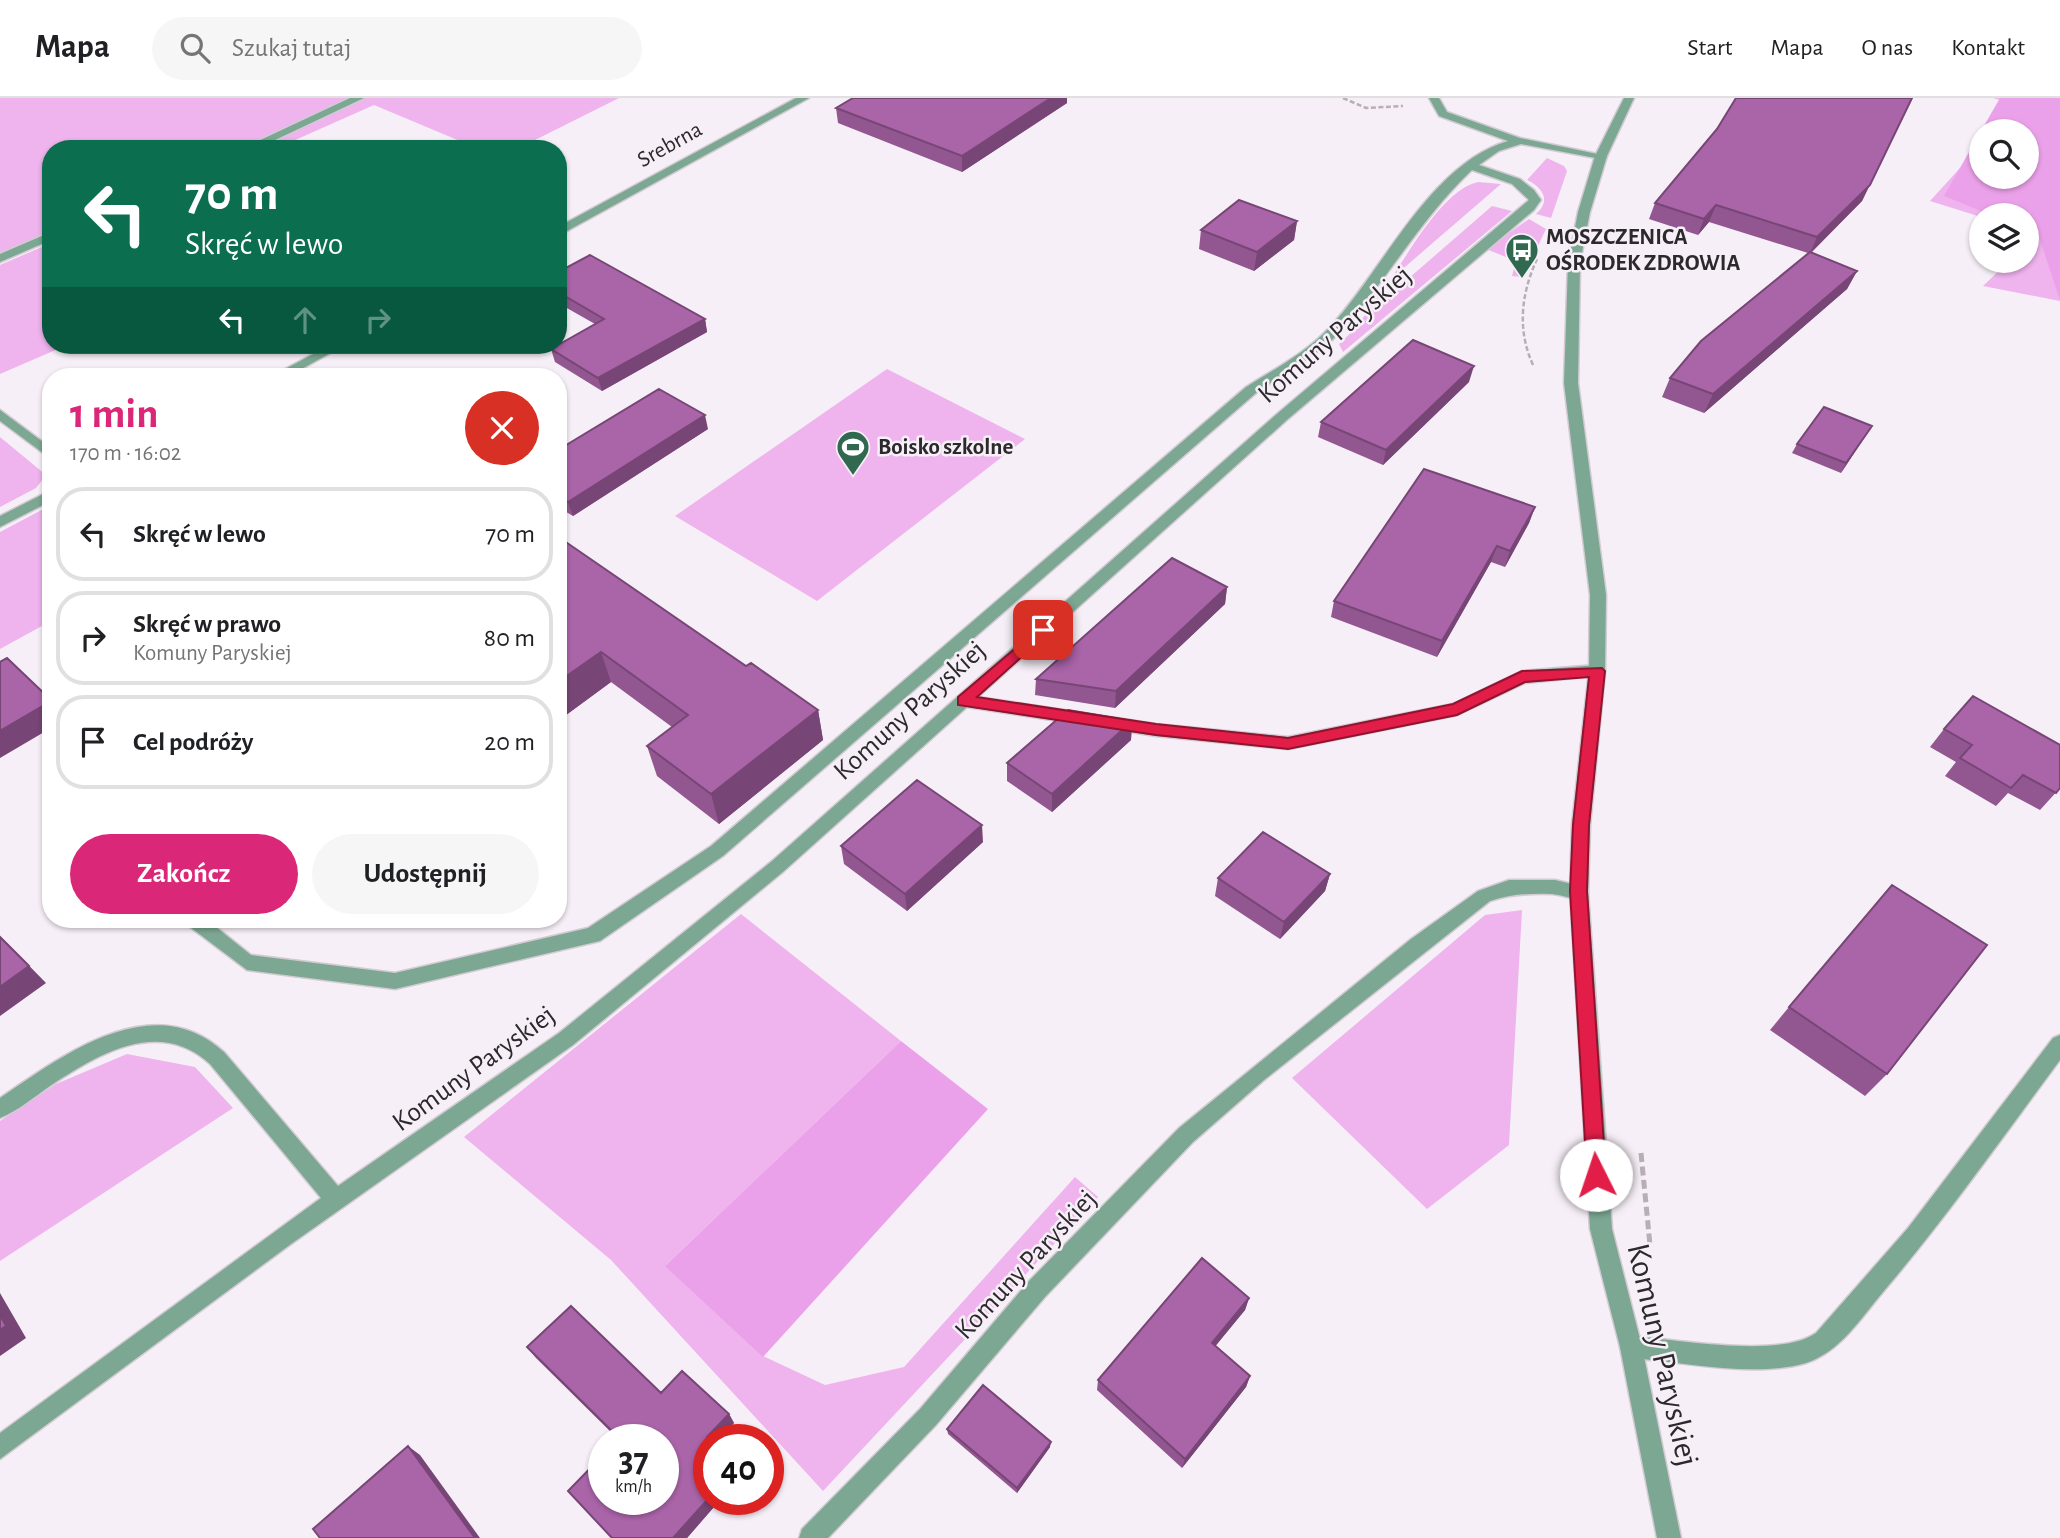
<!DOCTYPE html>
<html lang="pl">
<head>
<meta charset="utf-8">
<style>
	body { margin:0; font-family:"Alegreya Sans",sans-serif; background:#f6f6f6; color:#202124; height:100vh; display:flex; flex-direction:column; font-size:26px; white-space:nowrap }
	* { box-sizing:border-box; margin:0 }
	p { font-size:23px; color:#757577 }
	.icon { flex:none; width:38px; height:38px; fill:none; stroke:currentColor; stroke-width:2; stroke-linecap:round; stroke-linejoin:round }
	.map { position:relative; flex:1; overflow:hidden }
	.details { position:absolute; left:42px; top:270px; width:525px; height:560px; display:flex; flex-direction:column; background:#fff; border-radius:28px; box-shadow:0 2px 5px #0004 }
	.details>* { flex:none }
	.banner { position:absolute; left:42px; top:42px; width:525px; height:214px; border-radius:28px; box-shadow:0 2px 5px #0004; background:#0b6e4f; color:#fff; overflow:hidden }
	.fabs { position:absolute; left:1969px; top:21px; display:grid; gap:14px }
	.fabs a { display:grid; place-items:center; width:70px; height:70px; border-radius:50%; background:#fff; box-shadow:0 2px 5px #0004; font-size:35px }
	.speed { position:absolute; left:588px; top:1326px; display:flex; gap:14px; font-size:35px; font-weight:700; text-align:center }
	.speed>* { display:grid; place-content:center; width:91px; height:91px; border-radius:50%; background:#fff; box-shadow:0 2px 5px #0004; line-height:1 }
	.speed small { font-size:18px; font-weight:400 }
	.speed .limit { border:10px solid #d22; background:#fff; color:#111 }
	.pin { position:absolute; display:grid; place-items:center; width:60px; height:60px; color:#fff; margin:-30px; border-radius:14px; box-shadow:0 4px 10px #0006 }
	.me { position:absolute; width:77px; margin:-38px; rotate:356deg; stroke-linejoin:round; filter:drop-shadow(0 0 5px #0008) }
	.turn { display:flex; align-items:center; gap:24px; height:147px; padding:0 28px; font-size:32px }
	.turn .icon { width:91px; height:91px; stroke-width:2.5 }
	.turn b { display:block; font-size:49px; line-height:60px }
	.lanes { display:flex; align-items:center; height:66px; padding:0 28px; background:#0003; justify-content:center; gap:35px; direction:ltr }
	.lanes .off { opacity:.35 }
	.round { display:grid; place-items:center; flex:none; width:74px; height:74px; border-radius:37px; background:#f6f6f6 }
	.head { display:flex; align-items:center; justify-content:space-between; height:119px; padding:0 28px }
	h1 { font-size:42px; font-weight:700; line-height:52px; color:#db2777 }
	.cta { display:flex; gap:14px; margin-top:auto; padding:14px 28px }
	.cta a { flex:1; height:80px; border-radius:42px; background:#db2777; color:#fff; font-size:28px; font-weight:700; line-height:80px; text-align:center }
	.cta a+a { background:#f6f6f6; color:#202124 }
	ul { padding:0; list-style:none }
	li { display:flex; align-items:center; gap:21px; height:94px; margin:0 14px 10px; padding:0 14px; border:4px solid #e0e0e0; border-radius:28px }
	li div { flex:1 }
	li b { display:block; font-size:26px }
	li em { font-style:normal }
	header { display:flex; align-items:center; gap:42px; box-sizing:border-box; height:98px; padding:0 35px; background:#fff; border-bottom:2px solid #e0e0e0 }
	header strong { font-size:33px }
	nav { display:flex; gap:38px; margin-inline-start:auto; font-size:24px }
	.search { width:490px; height:63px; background:#f6f6f6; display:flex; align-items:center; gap:18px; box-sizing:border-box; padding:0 24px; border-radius:38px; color:#757577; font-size:26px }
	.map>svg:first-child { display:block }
</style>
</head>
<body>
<header>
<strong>Mapa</strong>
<div class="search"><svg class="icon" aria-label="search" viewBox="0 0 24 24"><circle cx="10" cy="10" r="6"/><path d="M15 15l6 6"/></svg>Szukaj tutaj</div>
<nav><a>Start</a><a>Mapa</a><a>O nas</a><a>Kontakt</a></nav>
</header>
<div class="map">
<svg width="2060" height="1440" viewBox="0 0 2060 1440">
	<rect width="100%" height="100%" fill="#f7eff7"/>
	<path fill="#efb3ed" d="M0 0H619L517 51H479L374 7 275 51 240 48 234 51H51V133L0 156Z
		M1993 0H2060V203L1983 188 2009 163H2026L2027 147 2037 136 2027 133 2026 117 1981 119 1930 103 1981 47V79H2026V33L2016 7Z
		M1547 60 1564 68 1567 73 1551 120 1536 116C1552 102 1542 89 1527 82Z
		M1478 84 1501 86 1391 181C1409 154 1444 91 1478 84Z
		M1492 108 1512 113 1343 254 1339 246 1356 230 1378 198 1392 202 1401 187Z
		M1529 121 1546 131 1523 179 1512 178 1516 163 1486 151Z
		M51 145V247H67L0 276V167Z
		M887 271 1025 341 817 503 675 418Z
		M0 339 46 377 36 390 0 409Z
		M51 407V523L0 551V434Z
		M1522 812 1509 1047 1427 1111 1292 980 1485 817Z
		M741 816 901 943 666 1167 763 1258 825 1287 904 1269 1075 1079 1098 1099 823 1393 611 1162 464 1039Z
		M127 956 195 969 233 1010 0 1163V1023L56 986Z"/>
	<path fill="#eba1e9" d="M2000 0H2060V202L2038 136 2027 132 2026 117H1991L1944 98 1981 33V79H2026V33H1981Z
		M901 943 988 1011 763 1259 665 1168Z"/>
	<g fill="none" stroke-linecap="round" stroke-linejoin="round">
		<defs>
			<path id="service" d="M350 0H364L256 51H241Z
				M1429 0H1439L1447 14 1520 40 1607 58 1601 61 1521 46 1499 53 1479 67 1520 81 1534 92 1541 102 1534 112 1288 321 978 599 1156 626 1288 639 1453 606 1522 573 1597 567 1603 569 1605 573 1603 577 1525 585 1457 617 1288 651 1156 638 967 609 784 773 573 947 291 1146 0 1361V1335L321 1100 210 966C159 919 98 956 50 988 34 999 18 1013 0 1020V1000C63 957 153 889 224 954L338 1088 559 935 772 763 1278 315 1529 102 1512 86 1472 72C1420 121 1387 183 1339 235 1316 260 1283 276 1256 295L723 758 600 843 395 891 247 872 186 826 184 821H206L251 857 395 875 588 830 711 748 1246 289C1274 271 1306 255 1329 230 1383 173 1429 66 1508 43L1439 18Z
				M51 134V142L0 164V156Z
				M1509 782H1555L1585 789 1588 794 1585 799C1574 803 1564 797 1552 796 1530 795 1511 796 1490 803L1264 982 1193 1044 1045 1199 936 1327 828 1440H799L802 1431 920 1311 1029 1183 1179 1030 1411 841 1478 793Z
				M2060 937V962C2002 1040 1946 1120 1883 1194 1861 1220 1840 1254 1806 1265 1755 1280 1683 1264 1631 1260L1623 1257 1620 1249 1623 1241 1631 1238C1677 1241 1779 1261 1816 1235L1908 1130 2053 940Z"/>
			<path id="minor" d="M796 0H809L558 138V129Z
				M330 247H345L289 278H272Z
				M0 312 51 350V361L0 323Z
				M51 392V403L0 429V418Z"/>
			<path id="tertiary" d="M1624 0H1634L1607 58 1590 114 1580 165 1578 285 1606 497 1605 573 1590 727 1588 794 1612 1131 1642 1249 1681 1440H1657L1620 1249 1590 1131 1570 794 1572 727 1589 573 1590 497 1564 285 1568 165 1578 114 1595 58Z"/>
		</defs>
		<use href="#service" stroke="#d2cbd2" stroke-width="3"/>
		<use href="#minor" stroke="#d2cbd2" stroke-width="3"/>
		<use href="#tertiary" stroke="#d2cbd2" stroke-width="3"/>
		<path stroke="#b6b0b6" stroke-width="2.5" stroke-dasharray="5 2.5" stroke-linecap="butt" d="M1343 0 1366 10 1403 8
			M1533 267C1517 232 1521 196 1537 161"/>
		<path stroke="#b6b0b6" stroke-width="5" stroke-dasharray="9 4.5" stroke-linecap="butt" d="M1641 1055 1650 1147"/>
		<use href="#service" fill="#7ca893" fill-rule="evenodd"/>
		<use href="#minor" fill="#7ca893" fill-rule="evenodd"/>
		<use href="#tertiary" fill="#7ca893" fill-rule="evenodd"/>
	</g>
	<path fill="#925690" d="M1912 0 1862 103 1811 154 1857 173 1847 191 1704 315 1662 299 1670 280 1808 155 1709 124 1698 137 1649 121 1655 105Z
		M1067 5 962 74 838 25 836 10Z
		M1297 123 1294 142 1254 173 1199 151 1201 132Z
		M558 174 705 221 707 234 602 293 555 264 551 251 595 226 558 205Z
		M1469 284 1383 367 1318 339 1321 324Z
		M1872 328 1841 375 1792 355 1797 346Z
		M708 331 573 418 558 409V352Z
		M1535 409 1529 425 1505 469 1491 464 1437 559 1331 519 1334 503Z
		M558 441 746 568 818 612 823 642 719 726 657 678 647 648 672 629 611 584 562 620 558 616Z
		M1227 489 1225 506 1115 610 1035 597 1036 581Z
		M1132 623 1131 642 1052 714 1007 683V665Z
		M1944 631 2060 690 2040 712 2008 695 1996 708 1945 678 1956 664 1930 649Z
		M983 744 907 813 844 766 841 748Z
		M1330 776 1325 793 1280 841 1215 798 1218 780Z
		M1789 909 1887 976 1865 998 1770 932Z
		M1249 1200 1245 1212 1215 1248 1250 1278 1246 1289 1182 1370 1097 1292 1098 1282Z
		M527 1249 661 1295 729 1316 734 1325 709 1342V1402H720L687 1440H612L618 1341 536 1260Z
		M947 1331 1050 1349 1017 1395 948 1336Z"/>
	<path fill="#774676" d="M1051 0H1067V5L962 74V58Z
		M1912 0 1862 103 1810 156 1817 139Z
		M1716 107 1709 124 1698 137 1704 121Z
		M1297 123 1294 142 1254 173 1257 154Z
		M1857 173 1847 191 1704 315 1713 296Z
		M705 221 707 234 602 293 598 280Z
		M1474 268 1469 284 1383 367 1386 352Z
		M705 317 708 331 573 418 568 404Z
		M1872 328 1866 337 1841 375 1846 365Z
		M1535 409 1529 425 1505 469 1510 453Z
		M1497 448 1491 464 1437 559 1442 543Z
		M1227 489 1225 506 1115 610 1116 593Z
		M601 554 611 584 562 620 558 609V584Z
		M51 603V630L0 660V633Z
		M818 612 823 642 719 726 711 696Z
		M1132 623 1131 642 1052 714V696Z
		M982 727 983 744 907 813 905 796Z
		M1330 776 1325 793 1280 841 1284 824Z
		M235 821H251L241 828Z
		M0 838 46 885 0 918Z
		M0 1195 26 1240 0 1258Z
		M1249 1200 1245 1212 1209 1256 1212 1245Z
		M1250 1278 1246 1289 1182 1370 1185 1361Z
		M729 1316 734 1325 718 1342 709 1343 707 1339Z
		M1051 1344 1050 1349 1017 1395V1390Z
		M408 1348 420 1357 480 1440H475Z
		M709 1400V1402H720L687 1440H673Z"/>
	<path fill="#aa64a8" stroke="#774676" stroke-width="2" d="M853 0H1051L962 58 836 10Z
		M1736 0H1912L1870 87 1817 139 1716 107 1704 121 1655 105 1717 31Z
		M1239 102 1297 123 1257 154 1201 132Z
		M1810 154 1857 173 1713 296 1670 280 1701 243Z
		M590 157 705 221 598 280 551 251 604 221 558 194V174Z
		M1413 242 1474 268 1386 352 1321 324Z
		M659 291 705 317 568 404 558 398V352Z
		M1824 309 1872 328 1846 365 1797 346Z
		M1424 371 1535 409 1510 453 1497 448 1442 543 1334 503Z
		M560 440 746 568 751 565 818 612 711 696 647 648 688 617 601 554 558 584V441Z
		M1172 460 1227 489 1116 593 1036 581Z
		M7 560 51 602V603L0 633V564Z
		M1973 598 2060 647V690L2056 695 2023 677 2011 690 1960 660 1972 647 1944 631Z
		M1068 612 1132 623 1052 696 1007 665Z
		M917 682 982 727 905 796 841 748Z
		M1263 734 1330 776 1284 824 1218 780Z
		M1892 787 1987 847 1887 976 1789 909Z
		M0 839 29 868 0 889Z
		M1202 1160 1249 1200 1212 1245 1250 1278 1185 1361 1098 1282Z
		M571 1208 661 1295 682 1273 729 1316 707 1339 710 1342H709V1400L673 1440H612L568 1393 604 1356V1402H663V1342H617L619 1340 527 1249Z
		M0 1217 6 1228 0 1232Z
		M983 1287 1051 1344 1017 1390 947 1331Z
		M408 1348 475 1440H320L313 1431Z"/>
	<path fill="#e11d48" stroke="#92132f" stroke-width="2" d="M1043 527 1048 528V535L977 599 1156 626 1288 640 1453 606 1522 573 1602 570 1605 573 1589 727 1587 793 1606 1077 1603 1083 1596 1086 1590 1083 1587 1077 1570 793 1573 727 1589 579 1525 584 1457 617 1288 651 1156 637 958 607V599Z"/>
	<defs>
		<symbol id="bus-pin" viewBox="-11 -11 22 30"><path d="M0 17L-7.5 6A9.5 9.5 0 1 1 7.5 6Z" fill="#306850" stroke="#f7eff7"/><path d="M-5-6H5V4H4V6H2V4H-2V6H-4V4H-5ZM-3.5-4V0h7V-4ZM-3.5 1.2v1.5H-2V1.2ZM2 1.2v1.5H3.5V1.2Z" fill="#fff"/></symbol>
		<symbol id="stadium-pin" viewBox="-11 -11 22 30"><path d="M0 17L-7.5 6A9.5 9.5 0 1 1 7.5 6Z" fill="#306850" stroke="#f7eff7"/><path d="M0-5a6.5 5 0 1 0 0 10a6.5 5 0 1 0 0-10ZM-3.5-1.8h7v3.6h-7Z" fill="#fff"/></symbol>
	</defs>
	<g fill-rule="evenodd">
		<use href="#bus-pin" x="1503" y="133" width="38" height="52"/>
		<use href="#stadium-pin" x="834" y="330" width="38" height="52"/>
	</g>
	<g text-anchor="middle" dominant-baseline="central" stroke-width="5" stroke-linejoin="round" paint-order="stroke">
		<g font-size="23" fill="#2c292c" stroke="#f7eff7">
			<text transform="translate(670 47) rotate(-29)">Srebrna</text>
		</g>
		<g font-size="23" font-weight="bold" fill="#2c292c" stroke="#f7eff7" text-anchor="start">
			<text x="1546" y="139">MOSZCZENICA<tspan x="1546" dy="26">OŚRODEK ZDROWIA</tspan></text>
			<text x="878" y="349">Boisko szkolne</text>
		</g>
		<g font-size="28" fill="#2c292c" stroke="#f7eff7">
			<text transform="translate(1335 237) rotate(-41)">Komuny Paryskiej</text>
			<text transform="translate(910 613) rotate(-42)">Komuny Paryskiej</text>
			<text transform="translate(474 971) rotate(-36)">Komuny Paryskiej</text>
			<text transform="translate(1026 1167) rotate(-47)">Komuny Paryskiej</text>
		</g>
		<g font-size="33" fill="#2c292c" stroke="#f7eff7">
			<text transform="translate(1662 1257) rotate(77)">Komuny Paryskiej</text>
		</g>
	</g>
</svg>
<div class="fabs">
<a><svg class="icon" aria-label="search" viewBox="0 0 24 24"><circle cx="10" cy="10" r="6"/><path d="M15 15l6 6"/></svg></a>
<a><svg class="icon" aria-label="layers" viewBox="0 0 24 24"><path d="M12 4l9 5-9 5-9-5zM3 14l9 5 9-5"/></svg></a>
</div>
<div class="speed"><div>37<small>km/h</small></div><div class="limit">40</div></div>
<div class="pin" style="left:1043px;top:532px;background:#d93025"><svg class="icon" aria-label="arrive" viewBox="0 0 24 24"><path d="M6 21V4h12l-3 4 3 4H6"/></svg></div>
<svg class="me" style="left:1596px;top:1077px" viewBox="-20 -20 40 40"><circle r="19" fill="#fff"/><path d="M0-13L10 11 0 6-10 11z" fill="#e11d48"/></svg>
<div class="banner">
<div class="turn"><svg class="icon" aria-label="left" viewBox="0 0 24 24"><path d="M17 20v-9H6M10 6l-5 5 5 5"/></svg><div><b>70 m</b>Skręć w lewo</div></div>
<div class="lanes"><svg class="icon" aria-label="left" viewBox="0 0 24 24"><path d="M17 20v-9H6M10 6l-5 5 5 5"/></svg><svg class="icon off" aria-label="ahead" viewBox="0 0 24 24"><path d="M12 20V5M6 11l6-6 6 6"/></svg><svg class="icon off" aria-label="right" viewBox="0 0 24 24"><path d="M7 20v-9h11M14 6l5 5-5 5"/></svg></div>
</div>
<section class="details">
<div class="head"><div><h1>1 min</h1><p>170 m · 16:02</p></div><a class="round" style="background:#d93025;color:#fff"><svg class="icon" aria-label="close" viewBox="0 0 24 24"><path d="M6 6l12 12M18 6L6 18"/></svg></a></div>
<ul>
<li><svg class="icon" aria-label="left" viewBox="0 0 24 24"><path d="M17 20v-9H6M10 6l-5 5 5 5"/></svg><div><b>Skręć w lewo</b></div><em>70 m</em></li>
<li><svg class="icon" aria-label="right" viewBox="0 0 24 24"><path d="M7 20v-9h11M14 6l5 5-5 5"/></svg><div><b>Skręć w prawo</b><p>Komuny Paryskiej</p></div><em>80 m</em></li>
<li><svg class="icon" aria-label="arrive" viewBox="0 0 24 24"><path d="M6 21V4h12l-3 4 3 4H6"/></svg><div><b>Cel podróży</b></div><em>20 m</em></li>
</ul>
<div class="cta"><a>Zakończ</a><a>Udostępnij</a></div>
</section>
</div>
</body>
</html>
